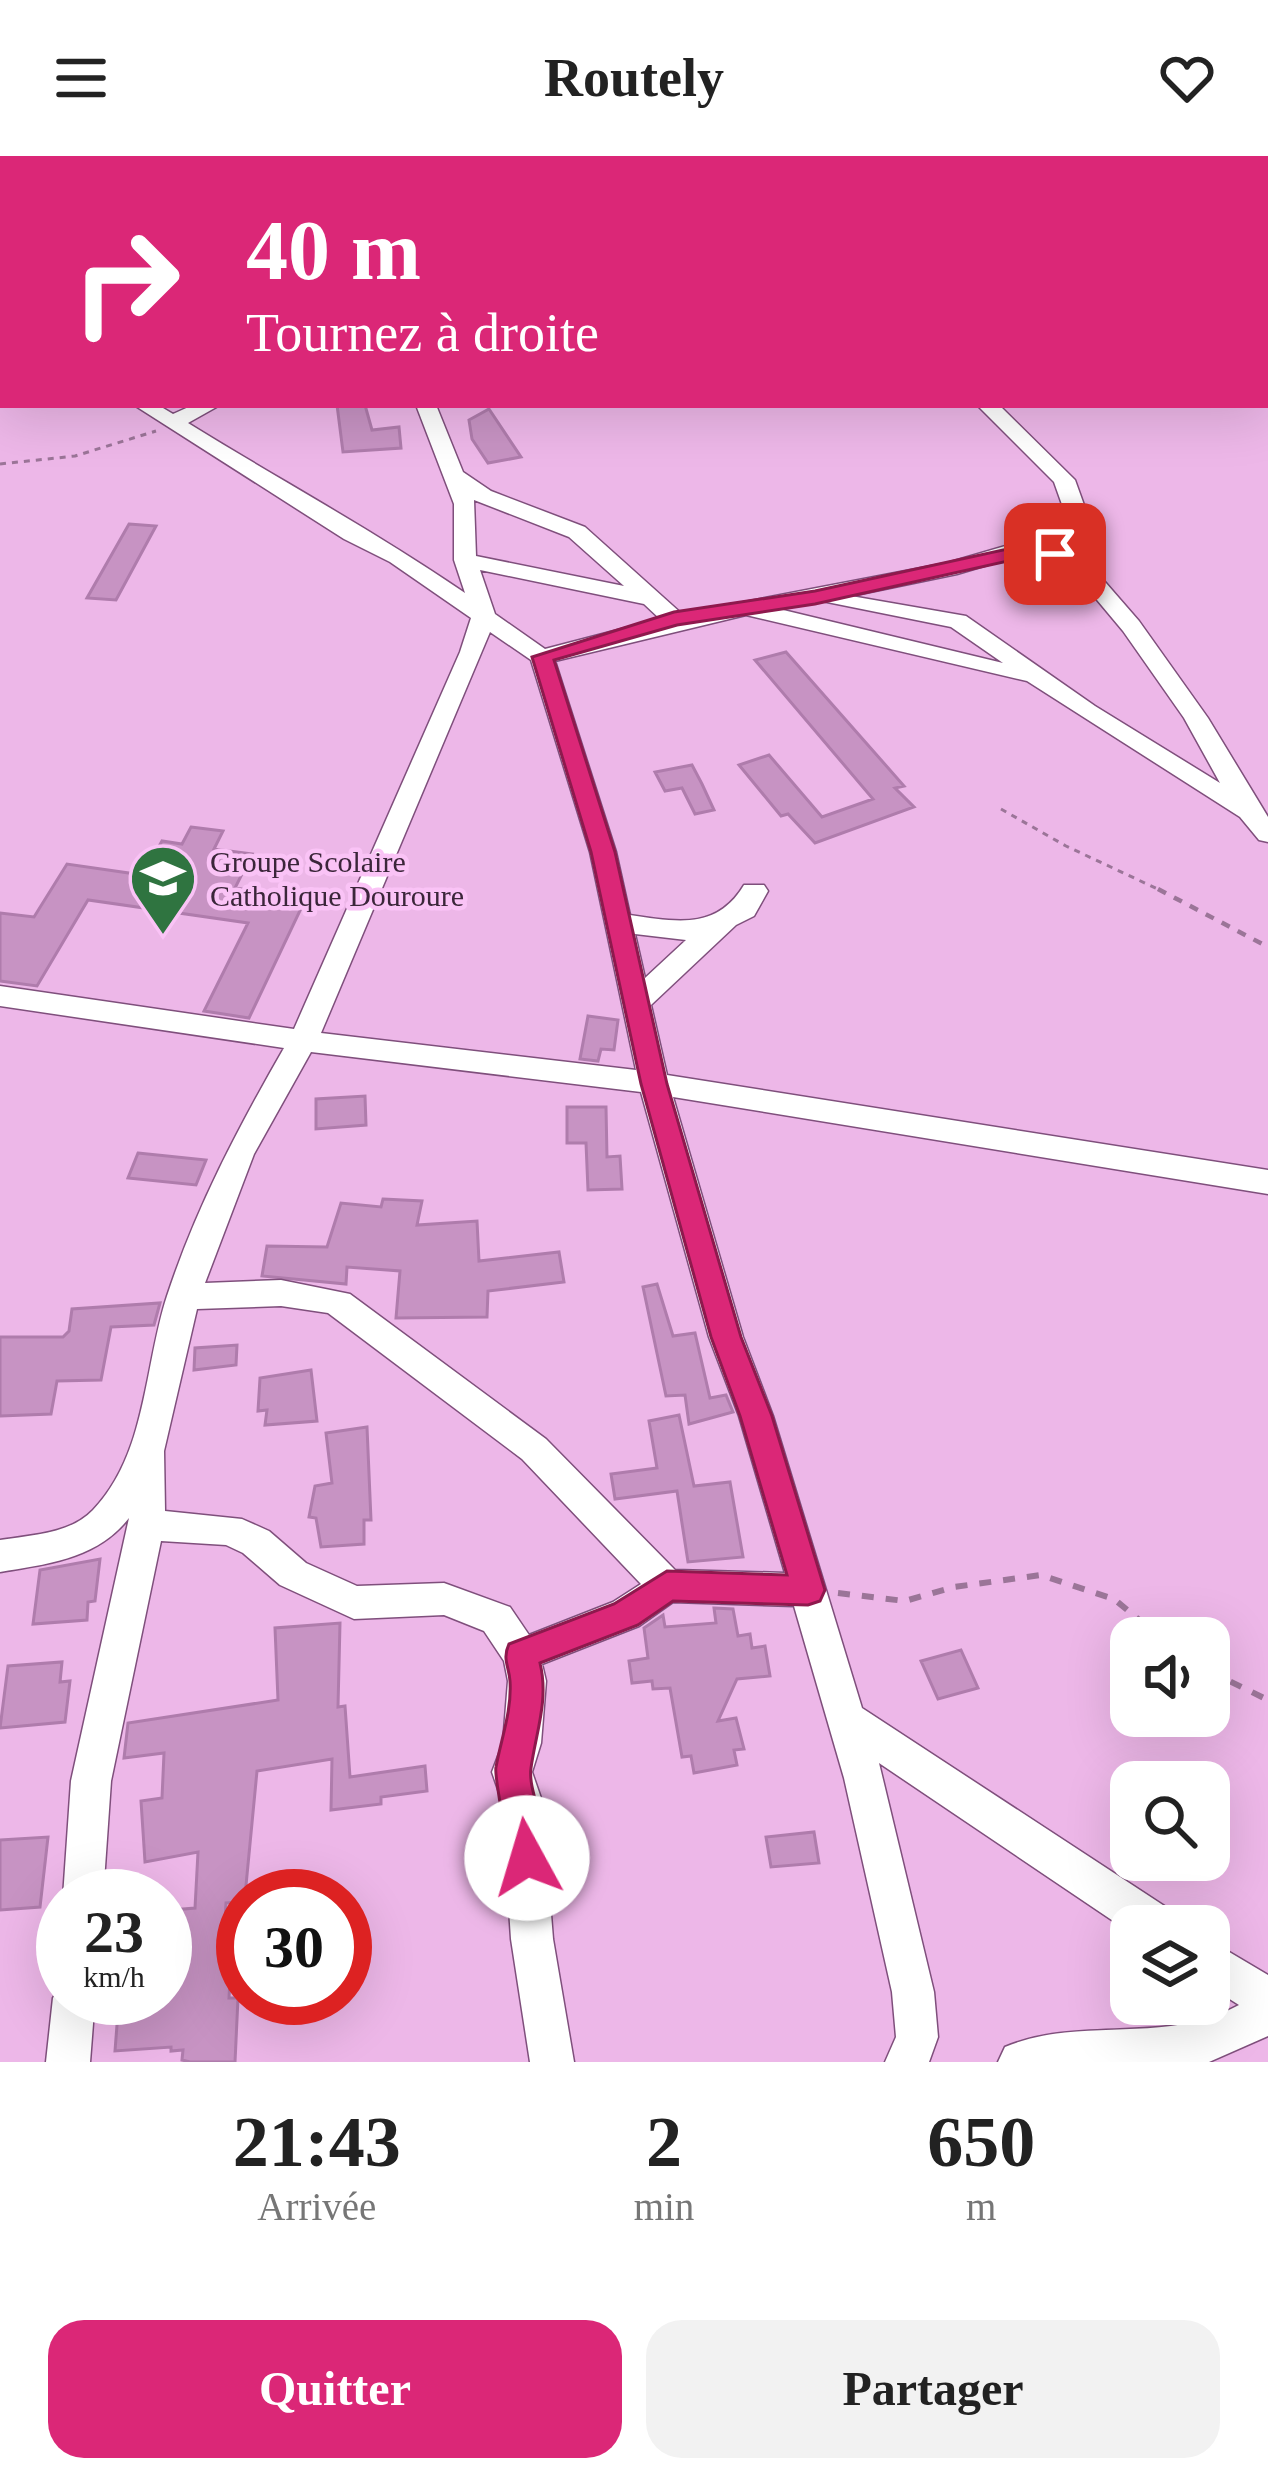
<!DOCTYPE html>
<html lang="fr">
<head>
<meta charset="utf-8">
<style>
	body { margin:0; font-family:Georgia,serif; background:#f2f2f2; color:#222; height:100vh; display:flex; flex-direction:column; font-size:45px; white-space:nowrap }
	* { box-sizing:border-box; margin:0 }
	p { font-size:39px; color:#767676 }
	.icon { flex:none; width:66px; height:66px; fill:none; stroke:currentColor; stroke-width:2; stroke-linecap:round; stroke-linejoin:round }
	.map { position:relative; height:1906px; overflow:hidden }
	.panel { display:flex; flex-direction:column; background:#fff; flex:1 }
	.panel>* { flex:none }
	.hud { position:absolute; left:0px; top:0px; width:1269px; height:252px; box-shadow:0 12px 48px #0002; background:#db2777; color:#fff; overflow:hidden }
	.tools { position:absolute; left:1110px; top:1461px; display:grid; gap:24px }
	.tools a { display:grid; place-items:center; width:120px; height:120px; border-radius:24px; background:#fff; box-shadow:0 12px 48px #0002; font-size:60px }
	.speed { position:absolute; left:36px; top:1713px; display:flex; gap:24px; font-size:60px; font-weight:700; text-align:center }
	.speed>* { display:grid; place-content:center; width:156px; height:156px; border-radius:50%; background:#fff; box-shadow:0 12px 48px #0002; line-height:1 }
	.speed small { font-size:30px; font-weight:400 }
	.speed .limit { border:18px solid #d22; background:#fff; color:#111 }
	.pin { position:absolute; display:grid; place-items:center; width:102px; height:102px; color:#fff; margin:-51px; border-radius:24px; box-shadow:0 6px 18px #0006 }
	.me { position:absolute; width:132px; margin:-66px; rotate:354deg; stroke-linejoin:round; filter:drop-shadow(0 0 9px #0008) }
	.turn { display:flex; align-items:center; gap:42px; height:252px; padding:0 48px; font-size:54px }
	.turn .icon { width:156px; height:156px; stroke-width:2.5 }
	.turn b { display:block; font-size:84px; line-height:102px }
	.eta { display:flex; justify-content:space-evenly; align-items:center; height:204px; text-align:center }
	.eta b { font-size:72px; font-weight:700; line-height:84px }
	.action { display:flex; gap:24px; margin-top:auto; padding:24px 48px }
	.action a { flex:1; height:138px; border-radius:36px; background:#db2777; color:#fff; font-size:48px; font-weight:700; line-height:138px; text-align:center }
	.action a+a { background:#f2f2f2; color:#222 }
	header { display:flex; justify-content:space-between; align-items:center; height:156px; padding:0 48px; background:#fff; font-size:54px; font-weight:700 }
	.map>svg:first-child { display:block }
</style>
</head>
<body>
<header><svg class="icon" aria-label="menu" viewBox="0 0 24 24"><path d="M4 6h16M4 12h16M4 18h16"/></svg>Routely<svg class="icon" aria-label="heart" viewBox="0 0 24 24"><path d="M12 20l-8-8c-3-5 5-10 8-4 3-6 11-1 8 4z"/></svg></header>
<div class="map">
<svg width="1268" height="1906" viewBox="0 0 1268 1906">
	<rect width="100%" height="100%" fill="#edb7e8"/>
	<path fill="#c793c3" stroke="#af7cac" stroke-width="3" d="M337 249H365L372 274 399 271 401 292 343 296Z
		M489 253 521 301 488 307 472 283 469 264Z
		M129 368 156 370 116 444 87 442Z
		M786 496 904 630 895 632 914 651 815 687 788 658 781 660 739 609 769 599 822 661 873 643 755 504Z
		M692 609 702 628 714 654 695 658 682 632 665 635 655 616Z
		M191 671 223 675 214 693 252 698 235 732 306 742 249 862 204 855 248 767 88 744 37 830 0 825V757L34 761 67 708 143 719 162 685 182 688Z
		M588 860 618 864 614 894 601 893 598 905 580 903Z
		M365 940 366 969 316 973V943Z
		M567 951H606L607 1001 620 1000 622 1033 588 1034 586 987H567Z
		M138 997 206 1004 196 1029 128 1022Z
		M383 1043 422 1045 417 1069 477 1065 479 1105 559 1096 564 1126 488 1135 487 1161 396 1162 400 1115 347 1111 346 1128 262 1120 267 1090 327 1091 341 1047 381 1051Z
		M657 1128 673 1180 695 1177 710 1242 726 1239 733 1256 689 1268 685 1239 666 1240 643 1131Z
		M160 1147 154 1169 111 1171 101 1224 57 1225 51 1258 0 1260V1181H63L69 1175 72 1153Z
		M237 1189 236 1209 194 1214 195 1192Z
		M311 1214 317 1265 265 1269 267 1254 258 1255 260 1222Z
		M679 1259 694 1330 730 1326 743 1401 688 1406 677 1335 615 1343 611 1318 657 1312 649 1265Z
		M367 1271 371 1364H364V1388L321 1391 316 1362 309 1361 315 1330 332 1327 326 1277Z
		M100 1403 95 1445 88 1446 87 1464 33 1468 40 1414Z
		M714 1452 733 1453 738 1480 750 1478 752 1492 765 1490 770 1520 737 1523 718 1565 736 1562 744 1593 734 1594 737 1609 694 1617 691 1600 682 1601 670 1532 653 1533 652 1525 632 1527 629 1505 648 1502 644 1472 663 1459 665 1471 716 1467Z
		M340 1467 338 1551 345 1550 350 1621 425 1610 427 1635 381 1641V1648L331 1654 332 1603 257 1615 245 1740 243 1746 226 1747 224 1786H232L229 1842H238L235 1906H190L182 1904 183 1894 171 1895V1891L115 1895 119 1843 165 1842V1777H169L172 1754 195 1752 198 1696 145 1706 141 1645 162 1642 164 1597 124 1602 128 1567 278 1544 275 1472Z
		M961 1494 978 1532 938 1543 921 1505Z
		M62 1506 60 1526 70 1525 65 1566 0 1572 8 1510Z
		M814 1676 819 1707 771 1711 766 1681Z
		M48 1681 40 1751 0 1754V1684Z"/>
	<g fill="none" stroke-linecap="round" stroke-linejoin="round">
		<defs>
			<path id="minor" d="M339 0H355L356 3H340Z
				M732 0H749L751 3H734Z
				M888 0H906L908 3H890Z
				M0 154 3 155V168L0 167Z
				M1266 163H1268V175H1266Z
				M134 249H158L173 258 193 249H220L188 267C280 324 376 376 465 437L454 404V348L416 249H436L463 316 491 335 585 371 682 458 947 407 1070 371 1054 326 977 249H999L1075 324 1093 374 1099 419 1139 465 1208 562 1268 661V686L1259 684 1240 661 1027 525 746 459 555 505 616 696 630 759C678 766 717 774 744 729H764L768 735 754 760 736 769 651 849 667 919 1268 1014V1038L673 941 743 1181 773 1260 862 1552 1172 1755 1178 1770H1131V1777L879 1607 934 1836 938 1881 929 1906H885L896 1881 892 1836 844 1622 794 1450 673 1446 639 1470 542 1508 546 1525 541 1587 532 1616 542 1645 553 1783 574 1906H530L511 1783 502 1645 492 1616 503 1587 508 1525 504 1505 484 1475 444 1459 354 1463 280 1429 243 1397 226 1389 161 1385 111 1625 103 1740 63 1741 71 1625 129 1362C97 1403 48 1408 0 1416V1384C32 1379 70 1378 93 1354 147 1298 144 1210 167 1140 196 1052 238 972 284 892L0 850V830L294 873 460 496 471 462 390 406 344 383ZM474 344 569 381 624 430 476 400ZM1072 384 1077 420 1123 475 1184 562 1220 627 1095 550 966 460 851 440 957 418ZM480 414 644 448 660 463 545 493 495 458ZM822 445 951 471 1003 507 779 453ZM490 476 531 504 590 696 636 914 321 877ZM635 778 686 784 645 822ZM311 896 641 936 709 1181 739 1260 785 1417 675 1414 546 1283 350 1138 281 1124 205 1127 254 998ZM281 1150 328 1157 522 1303 641 1428 613 1446 529 1479 510 1451 444 1427 357 1430 306 1407 269 1375 242 1363 165 1355 164 1295 197 1153Z
				M1209 1784 1268 1819V1880L1209 1906H998L1005 1891C1081 1859 1165 1890 1239 1849L1209 1830Z
				M63 1825V1842H95L90 1906H46L53 1842Z"/>
		</defs>
		<use href="#minor" stroke="#7f4f7c" stroke-width="3"/>
		<path stroke="#9b7598" stroke-width="3" stroke-dasharray="6 6" stroke-linecap="butt" d="M0 308 75 300 156 275
			M1001 653 1066 690 1164 736"/>
		<path stroke="#9b7598" stroke-width="4.5" stroke-dasharray="9 9" stroke-linecap="butt" d="M1158 733 1268 791"/>
		<path stroke="#9b7598" stroke-width="6" stroke-dasharray="12 12" stroke-linecap="butt" d="M838 1437 905 1445 954 1431 1041 1419 1114 1443 1161 1482
			M1209 1515 1268 1544"/>
		<use href="#minor" fill="#fff" fill-rule="evenodd"/>
	</g>
	<path fill="#db2777" stroke="#8e194d" stroke-width="3" d="M1026 389 1065 398 1055 405 1026 401 815 448 677 469 554 504 615 696 667 928 741 1181 772 1260 825 1434 820 1445 808 1449 673 1445 638 1469 540 1507C549 1544 536 1576 531 1612 527 1639 555 1678 540 1715L527 1720 514 1715C510 1705 494 1619 496 1611 501 1583 512 1555 510 1525 509 1510 502 1503 509 1488L614 1448 667 1415 787 1419 740 1260 711 1181 641 928 591 696 532 501 674 456 815 435Z"/>
	<defs>
		<symbol id="school-pin" viewBox="-11 -11 22 30"><path d="M0 17L-7.5 6A9.5 9.5 0 1 1 7.5 6Z" fill="#2f7440" stroke="#fac3f6"/><path d="M0-5L7-2L0 1L-7-2ZM-4 1L0 2.5L4 1V4Q0 6-4 4Z" fill="#fff"/></symbol>
	</defs>
	<g fill-rule="evenodd">
		<use href="#school-pin" x="125" y="684" width="76" height="104"/>
	</g>
	<g text-anchor="middle" dominant-baseline="central" stroke-width="9" stroke-linejoin="round" paint-order="stroke">
		<g font-size="30" fill="#3b263a" stroke="#fac3f6" text-anchor="start">
			<text x="210" y="705">Groupe Scolaire<tspan x="210" dy="34">Catholique Douroure</tspan></text>
		</g>
	</g>
</svg>
<div class="tools">
<a><svg class="icon" aria-label="sound" viewBox="0 0 24 24"><path d="M4 9h4l5-4v14l-5-4H4zM17 9q2 3 0 6"/></svg></a>
<a><svg class="icon" aria-label="search" viewBox="0 0 24 24"><circle cx="10" cy="10" r="6"/><path d="M15 15l6 6"/></svg></a>
<a><svg class="icon" aria-label="layers" viewBox="0 0 24 24"><path d="M12 4l9 5-9 5-9-5zM3 14l9 5 9-5"/></svg></a>
</div>
<div class="speed"><div>23<small>km/h</small></div><div class="limit">30</div></div>
<div class="pin" style="left:1055px;top:398px;background:#d93025"><svg class="icon" aria-label="arrive" viewBox="0 0 24 24"><path d="M6 21V4h12l-3 4 3 4H6"/></svg></div>
<svg class="me" style="left:527px;top:1702px" viewBox="-20 -20 40 40"><circle r="19" fill="#fff"/><path d="M0-13L10 11 0 6-10 11z" fill="#db2777"/></svg>
<div class="hud">
<div class="turn"><svg class="icon" aria-label="right" viewBox="0 0 24 24"><path d="M7 20v-9h11M14 6l5 5-5 5"/></svg><div><b>40 m</b>Tournez à droite</div></div>
</div>
</div>
<section class="panel">
<div class="eta">
<div><b>21:43</b><p>Arrivée</p></div>
<div><b>2</b><p>min</p></div>
<div><b>650</b><p>m</p></div>
</div>
<div class="action"><a>Quitter</a><a>Partager</a></div>
</section>
</body>
</html>
